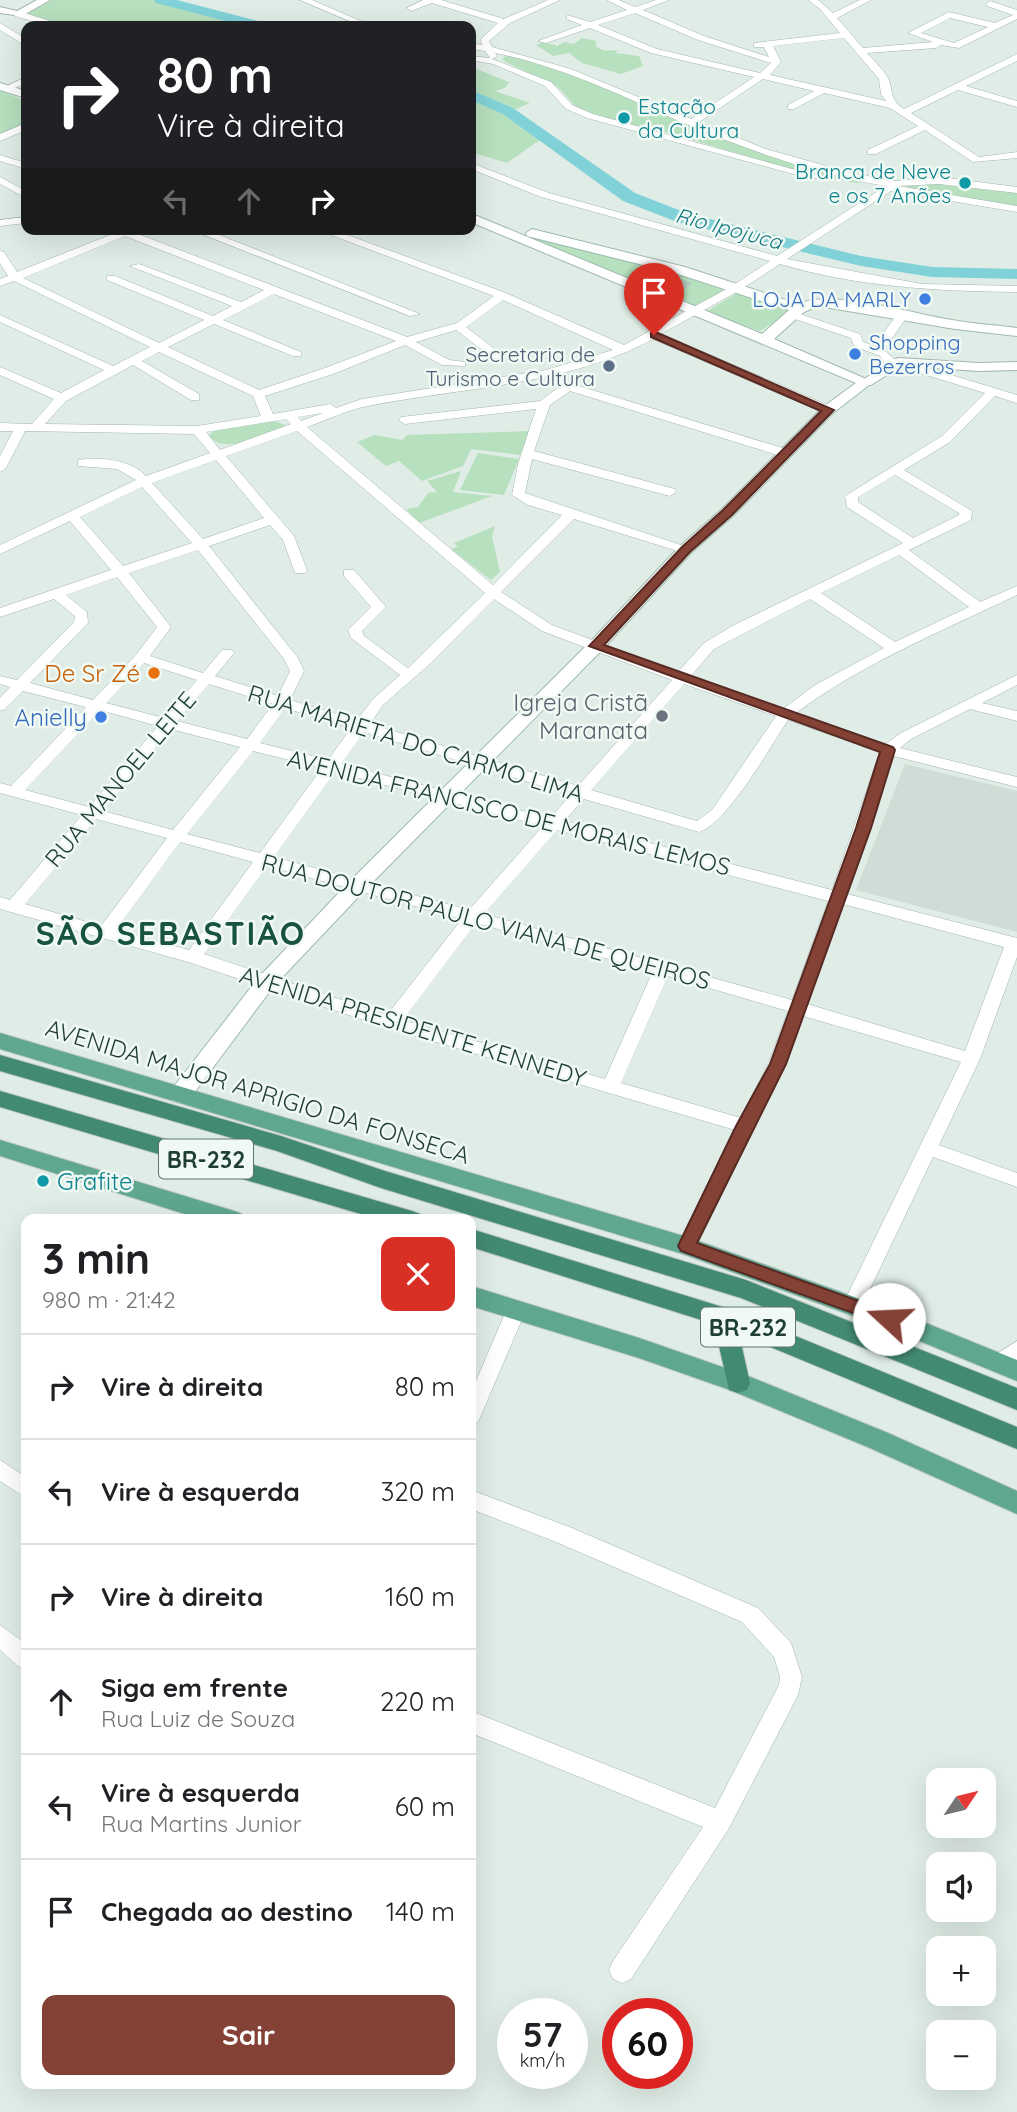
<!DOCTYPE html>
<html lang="pt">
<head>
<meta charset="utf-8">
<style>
	body { margin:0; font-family:Quicksand,sans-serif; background:#f6f6f6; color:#202124; height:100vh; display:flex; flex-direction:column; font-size:26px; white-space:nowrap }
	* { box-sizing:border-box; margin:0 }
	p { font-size:23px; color:#757577 }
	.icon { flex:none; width:38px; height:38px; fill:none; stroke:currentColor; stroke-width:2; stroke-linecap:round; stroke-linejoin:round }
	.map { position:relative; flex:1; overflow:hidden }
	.drawer { position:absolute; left:21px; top:1214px; width:455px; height:875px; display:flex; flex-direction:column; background:#fff; border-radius:14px; box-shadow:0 7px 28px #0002 }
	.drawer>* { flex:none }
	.guide { position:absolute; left:21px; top:21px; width:455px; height:214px; border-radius:14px; box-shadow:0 7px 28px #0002; background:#202124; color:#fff; overflow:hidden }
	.needle { width:46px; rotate:55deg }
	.tools { position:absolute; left:926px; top:1768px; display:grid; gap:14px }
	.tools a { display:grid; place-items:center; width:70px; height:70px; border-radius:14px; background:#fff; box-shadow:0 7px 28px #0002; font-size:35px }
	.speed { position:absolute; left:497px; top:1998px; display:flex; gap:14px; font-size:35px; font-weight:700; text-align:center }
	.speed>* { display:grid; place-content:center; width:91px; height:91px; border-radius:50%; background:#fff; box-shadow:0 7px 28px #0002; line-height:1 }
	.speed small { font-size:18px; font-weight:400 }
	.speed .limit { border:10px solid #d22; background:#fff; color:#111 }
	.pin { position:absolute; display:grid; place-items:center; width:60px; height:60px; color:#fff; margin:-72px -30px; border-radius:50% 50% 50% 0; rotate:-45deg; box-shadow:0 0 7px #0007 }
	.pin .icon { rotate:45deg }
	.me { position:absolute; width:77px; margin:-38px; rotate:290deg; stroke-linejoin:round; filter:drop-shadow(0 0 5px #0008) }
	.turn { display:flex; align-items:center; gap:24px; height:147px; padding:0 21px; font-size:32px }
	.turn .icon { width:91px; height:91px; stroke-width:2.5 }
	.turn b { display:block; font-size:49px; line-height:60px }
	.lanes { display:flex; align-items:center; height:66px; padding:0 21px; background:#0003; justify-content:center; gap:35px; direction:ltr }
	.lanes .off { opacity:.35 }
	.round { display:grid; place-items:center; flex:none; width:74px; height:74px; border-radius:14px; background:#f6f6f6 }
	.headline { display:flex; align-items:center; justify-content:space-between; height:119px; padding:0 21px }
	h1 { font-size:42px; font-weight:700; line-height:52px }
	.primary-button { display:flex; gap:14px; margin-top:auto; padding:14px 21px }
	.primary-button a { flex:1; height:80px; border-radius:14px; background:#844136; color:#fff; font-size:28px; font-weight:700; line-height:80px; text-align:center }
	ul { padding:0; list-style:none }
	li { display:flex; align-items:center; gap:21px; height:105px; padding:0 21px; border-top:2px solid #e0e0e0 }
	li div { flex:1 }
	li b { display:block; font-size:26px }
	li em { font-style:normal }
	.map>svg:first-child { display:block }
</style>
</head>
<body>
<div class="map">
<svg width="1017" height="2112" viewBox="0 0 1017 2112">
	<rect width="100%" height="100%" fill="#e0ede6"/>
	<path fill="#ceddd5" d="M905 764 1017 791V932L856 890Z"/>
	<path fill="#b6e0be" d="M52 0H161L253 26H59L22 15Z
		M582 38 596 41V47L605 51 618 50 615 53 639 56 643 66 621 74 582 63 569 53 553 56 536 45 544 42 557 46 565 42 574 44Z
		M507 54 607 87 722 137 860 180 859 183 817 177 649 127 636 128 578 109 558 87 506 62 502 59Z
		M471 67 509 82 505 88 495 91 530 103 514 110 471 91Z
		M0 91 26 101V123L0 134Z
		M471 95 544 137 507 163 471 152Z
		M924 183 1017 193V211L901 193 908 184Z
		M539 239 643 263 724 290 698 307 692 308 536 243Z
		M737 293 791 311 760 331 704 313Z
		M269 419 285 425 283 430C262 436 226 455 208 436L215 430Z
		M530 431 520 455 471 449 463 466 422 481 399 461 386 466 357 442 375 435 402 440 407 435Z
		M478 453 519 459 504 495 460 490Z
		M461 471 453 492 492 496 419 523 406 509 418 507 428 493 437 492 427 481Z
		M495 526 492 536 500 572 491 580 451 549 458 547 454 543Z"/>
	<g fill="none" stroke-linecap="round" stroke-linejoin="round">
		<path fill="#81d2d8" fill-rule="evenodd" d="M154 0H177L266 23 268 26H245L156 3Z
			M471 90 513 108 635 193 689 214 861 256 932 267 1017 269V279L932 277 861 266 677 222 623 201 503 114 471 100Z"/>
	</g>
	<path fill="#b8cbc1" d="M643 268 668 274 693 283 675 295 629 276Z"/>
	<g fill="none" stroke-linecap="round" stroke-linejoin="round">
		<defs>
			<path id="minor" d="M300 0H312L372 26H361Z
				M423 0H441L504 19 548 0H560L510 23 489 41 492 47 571 69 691 119 754 77 651 53 590 28 546 43 538 41 582 25 567 19V15L590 22 627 10 607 0H619L635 7 656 0H669L643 10 704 36 769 57 764 47H754V43L840 33 820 9 808 0H818L833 13 860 0H871L837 18 863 48 933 42 908 33 949 12 995 23 1013 15 987 6 986 4 990 1 1017 10V19L959 48 941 45 936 48 867 53C874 61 885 71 889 80 893 93 891 101 904 109L1017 54V61L966 86 1017 101V107L958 90 911 113 979 157 1017 152V158L973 162 925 130 876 154H868V150L918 126 890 108 824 93 794 109H788V105L814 91 763 79 699 122 766 149 851 173 895 181 939 177 1017 187V193L939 184 898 186 1017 206V212L891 191 787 259 922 284 1017 286V292C938 291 857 287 780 264L740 290 661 334 832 407V413H824L653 339C567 386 462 387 368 406 347 410 327 420 307 427L493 585 562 515 528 505 512 495 518 464 536 409 405 424 399 420 401 417 540 401 560 386 553 381 559 377 582 387 789 450V456H781L570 391 550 405 534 451 675 489 676 492 670 496 532 459 525 493 693 549 691 552H681L574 519 501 592 552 625 678 672 704 643 732 626 903 543 847 507 845 496 942 436 985 393 897 366 888 367 880 356 854 346 851 338 789 317V313H797L860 334 863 342 874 346 898 313H906L908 315 884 350 894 359 902 360 1017 395V403L995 396 950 442 904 470 972 511 971 520 909 550 980 602 1017 586V595C942 631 863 663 796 713L886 744 901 733 1017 675V685L982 703 1017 711V721L970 709 911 739 900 748 1017 777V787L894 756 847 894 1017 938V957L980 1059 939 1145 1017 1173V1187L933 1157 859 1312 852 1314 845 1312 842 1306 961 1062 803 1016 786 1064 694 1251 687 1254 680 1251 677 1246 735 1130 385 1027 188 962 0 909V897L10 900 82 815 0 793V783L11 786 86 707 23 691 5 709 0 711V698L10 687 0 684V676L17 680 74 622 75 616 54 599 0 617V608L111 570 70 521 0 554V545L136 480 117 469 78 466V460C100 457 130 459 146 476L210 453 194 434 25 431 6 468 0 472V456L13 431H0V423L32 424 54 399 0 375V367L61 393 104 370 0 322V315L113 366 150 347 14 281 0 286V279L8 276 0 263V251L4 252 17 272 115 233 110 229H125L407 337 457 323 494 296 315 229H331L506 293 624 345 732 286 770 261 541 197 471 169V163L549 193 777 256 886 186C816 174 750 151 686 124 624 97 562 66 495 53L497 56 492 59 551 82 572 105 593 114 821 177 812 179 587 118 566 109 545 86 493 64 471 60V56L490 58 485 51 471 49V43L482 45 481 39 498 23 432 3 411 11 407 8ZM635 13 698 40 771 63 760 73 657 49 598 25ZM950 18 988 27 954 43 921 33ZM844 38 879 79 881 94 886 101 770 75 781 62 773 46ZM125 236 264 290 241 302 139 264 130 266 232 306 213 316 115 276H107V280L204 320 159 343 23 278ZM274 294 396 341 325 368 259 390 168 347 214 324 293 356H301V352L223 320ZM503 300 613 350 546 370 362 399 336 408 330 404 273 414 265 396 333 374 405 345 442 365 465 366V362L449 360 416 342 456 330 493 358H501V354L466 327ZM159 352 253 396 261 416 197 426 45 424 66 401 133 365 191 400H199V394L142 361ZM323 413 301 421 298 417ZM286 419 291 424 220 450 206 432ZM297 431 485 593 408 668 364 636 362 631 386 607 354 570H344V576L371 607 348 630 351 638 400 675 373 699 357 720 290 700 304 671 298 658 209 546 270 525 283 540 295 573H305L307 570 294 536 226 456ZM216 460 264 518 203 539 152 483ZM895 475 959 513V515L913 538 858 502V497ZM142 487 192 543 123 566 80 517ZM198 550 284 659 290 671 278 696 215 676 234 653 232 650H222L203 673 150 656 171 627 129 573ZM899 555 969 607 895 642 821 593ZM117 577 157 627 136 655 93 700 30 683 88 623 87 612 66 595ZM494 599 542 631 672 680 578 786 370 724 383 705 431 663ZM810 599 884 648 815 685 783 709 690 677 714 649ZM144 663 197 680 164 718 106 703ZM209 684 273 704 247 739 177 721ZM684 684 776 716 712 810 697 821 591 790ZM285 708 351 728 328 760 260 743ZM100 710 158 726 89 807 25 790ZM788 720 880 752 832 890 564 821 584 799 699 832C727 824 770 747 788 720ZM171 729 240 747 173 830 103 811ZM364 732 571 795 550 818 341 764ZM253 751 322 768 260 853 187 834ZM335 772 543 826 469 910 274 857ZM96 819 167 838 101 926 25 904ZM557 830 828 901 792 1000 484 914ZM180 842 253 862 189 950 116 930ZM267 866 462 919 387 1015 204 954ZM843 904 1004 947 965 1051 807 1004ZM476 923 653 971 605 1079 403 1020ZM668 976 788 1011 768 1064 741 1118 621 1083Z
				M18 11 60 24 61 26H48L15 16 14 14Z
				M0 23 26 39V46L0 30Z
				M26 77V83L8 91 3 88Z
				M26 123V130L0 141V134Z
				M0 155 26 163V169L0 161Z
				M0 177 26 191V198L0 184Z
				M26 217V223L0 226V220Z
				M189 229H204L420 314 410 316Z
				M516 1302 523 1304 526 1310 478 1422 471 1425V1393L509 1304Z
				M1017 1341V1360L999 1372 992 1369 989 1363 992 1357Z
				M0 1460 26 1477V1498L0 1481Z
				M471 1490 572 1528 758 1608 791 1643 802 1677 798 1695 728 1830 631 1979 622 1983 613 1979 609 1970 613 1961 703 1827 471 1733V1711L715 1808 779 1685 780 1677 774 1657 742 1622 556 1542 471 1509Z
				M0 1625 26 1644V1669L18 1666 0 1650Z"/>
			<path id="tertiary" d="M37 0H50L22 16 0 13V7L17 11Z
				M898 358 979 363 1017 362V370L979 371 901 366 871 385H861L859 382Z"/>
			<path id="secondary" d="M0 83 26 91V98L0 90Z
				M477 216 762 334 789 310 675 273 527 236 526 233 532 229 685 267 798 304C835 289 912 314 952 320 974 324 996 325 1017 328V336L955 329 818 306 804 312 774 339 873 382 833 413 734 515 692 552 602 650 364 891 273 987 188 1101 180 1103 172 1101 169 1095 172 1089 259 977 350 881 590 642 680 546 722 509 823 407 856 383 473 223V217Z"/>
			<path id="primary" d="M0 1033 687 1237 916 1319 1017 1360V1381L900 1333 683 1254 0 1049Z
				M0 1140 234 1211 242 1214 245 1220H204L0 1156Z
				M471 1286 639 1338 748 1376 888 1433 1017 1491V1514L870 1448 730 1390 639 1358 471 1306Z"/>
			<path id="trunk" d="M0 1055 281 1136 385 1171 746 1280 1017 1388V1410L741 1298 381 1188 277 1151 0 1071Z
				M0 1091 412 1211 420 1214 423 1220H381L0 1107Z
				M471 1229 732 1310 1017 1427V1449L739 1334 750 1383 747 1390 738 1393 729 1390 714 1324 471 1247Z"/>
		</defs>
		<use href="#minor" stroke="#a2b5ad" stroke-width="1"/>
		<use href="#tertiary" stroke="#a2b5ad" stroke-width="2"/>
		<use href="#secondary" stroke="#9dbaad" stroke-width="2"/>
		<use href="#primary" stroke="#c0c9c6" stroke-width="2"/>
		<use href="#trunk" stroke="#c0c9c6" stroke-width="2"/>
		<use href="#minor" fill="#fff" fill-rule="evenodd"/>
		<use href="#tertiary" fill="#fff" fill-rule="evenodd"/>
		<use href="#secondary" fill="#fff" fill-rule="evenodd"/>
		<use href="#primary" fill="#5fa78f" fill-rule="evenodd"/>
		<use href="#trunk" fill="#438a74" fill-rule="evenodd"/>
	</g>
	<path fill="#844136" stroke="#562a23" stroke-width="2" d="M651 333H658L834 410 732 515 690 552 604 645 893 747 895 750 871 828 786 1064 697 1243 895 1314 898 1319 895 1324 889 1326 681 1251 678 1246 736 1126 770 1064 856 828 880 752 589 646 682 547 723 510 821 411 651 337Z"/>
	<g fill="#0f9aa8" stroke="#f1f9f4" stroke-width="2.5">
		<circle cx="624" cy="118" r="7"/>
		<circle cx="965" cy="183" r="7"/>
		<circle cx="43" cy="1181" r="7"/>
	</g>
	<g fill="#3f7fe0" stroke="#f1f9f4" stroke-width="2.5">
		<circle cx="925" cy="299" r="7"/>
		<circle cx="855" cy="354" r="7"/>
		<circle cx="101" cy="717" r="7"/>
	</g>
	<circle fill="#5c6f8a" stroke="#f1f9f4" stroke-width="2.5" cx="609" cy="366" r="7"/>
	<circle fill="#e8710a" stroke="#f1f9f4" stroke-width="2.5" cx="154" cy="673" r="7"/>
	<circle fill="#6b7280" stroke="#f1f9f4" stroke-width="2.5" cx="662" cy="716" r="7"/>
	<g text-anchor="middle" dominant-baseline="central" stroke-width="5" stroke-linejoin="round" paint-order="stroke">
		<g font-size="21" fill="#0d838f" stroke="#f1f9f4" text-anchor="start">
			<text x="638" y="106">Estação<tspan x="638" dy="24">da Cultura</tspan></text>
			<text x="951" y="171" text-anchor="end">Branca de Neve<tspan x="951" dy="24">e os 7 Anões</tspan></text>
		</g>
		<g font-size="21" font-style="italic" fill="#127881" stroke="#f1f9f4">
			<text transform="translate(729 228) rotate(15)">Rio Ipojuca</text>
		</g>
		<g font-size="21" fill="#366cbe" stroke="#f1f9f4" text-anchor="end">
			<text x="911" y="299">LOJA DA MARLY</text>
			<text x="869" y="342" text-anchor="start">Shopping<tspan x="869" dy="24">Bezerros</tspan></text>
		</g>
		<g font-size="21" fill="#4e5e75" stroke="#f1f9f4" text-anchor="end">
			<text x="595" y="354">Secretaria de<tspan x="595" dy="24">Turismo e Cultura</tspan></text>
		</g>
		<g fill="#f1f9f4" stroke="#5e776e" stroke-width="2">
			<rect x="159" y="1139.5" width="94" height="39" rx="5"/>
			<rect x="701" y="1307.5" width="94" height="39" rx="5"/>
		</g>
		<g font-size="23" font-weight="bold" fill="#1f3f34">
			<text x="206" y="1159">BR-232</text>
			<text x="748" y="1327">BR-232</text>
		</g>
		<g font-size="24" fill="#c56008" stroke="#f1f9f4" text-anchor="end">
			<text x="140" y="673">De Sr Zé</text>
		</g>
		<g font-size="24" fill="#5b616d" stroke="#f1f9f4" text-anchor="end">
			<text x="648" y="702">Igreja Cristã<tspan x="648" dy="28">Maranata</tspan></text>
		</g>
		<g font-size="24" fill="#366cbe" stroke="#f1f9f4" text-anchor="end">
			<text x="87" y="717">Anielly</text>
		</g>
		<g font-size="24" fill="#1f3f34" stroke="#f1f9f4">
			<text transform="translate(416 743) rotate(17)">RUA MARIETA DO CARMO LIMA</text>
			<text transform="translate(120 779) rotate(-50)">RUA MANOEL LEITE</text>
			<text transform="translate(509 812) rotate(14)">AVENIDA FRANCISCO DE MORAIS LEMOS</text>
			<text transform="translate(486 921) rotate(15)">RUA DOUTOR PAULO VIANA DE QUEIROS</text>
			<text transform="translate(413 1026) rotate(17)">AVENIDA PRESIDENTE KENNEDY</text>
			<text transform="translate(258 1091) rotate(17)">AVENIDA MAJOR APRIGIO DA FONSECA</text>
		</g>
		<g font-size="24" fill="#0d838f" stroke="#f1f9f4" text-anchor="start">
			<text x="57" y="1181">Grafite</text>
		</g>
		<g font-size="32" font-weight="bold" letter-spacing="2" fill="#185340" stroke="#f1f9f4">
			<text x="171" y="933">SÃO SEBASTIÃO</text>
		</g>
	</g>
</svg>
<div class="tools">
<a><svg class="needle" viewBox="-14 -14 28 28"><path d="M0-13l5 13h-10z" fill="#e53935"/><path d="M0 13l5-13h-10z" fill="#757577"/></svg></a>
<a><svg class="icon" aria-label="sound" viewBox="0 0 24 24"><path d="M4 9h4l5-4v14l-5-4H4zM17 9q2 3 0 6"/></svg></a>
<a>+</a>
<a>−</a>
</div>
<div class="speed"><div>57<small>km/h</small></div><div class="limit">60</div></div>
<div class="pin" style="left:654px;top:335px;background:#d93025"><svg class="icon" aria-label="arrive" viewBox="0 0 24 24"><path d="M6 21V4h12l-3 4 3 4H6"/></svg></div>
<svg class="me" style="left:889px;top:1319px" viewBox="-20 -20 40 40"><circle r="19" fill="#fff"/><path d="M0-13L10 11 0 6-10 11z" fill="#844136"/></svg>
<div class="guide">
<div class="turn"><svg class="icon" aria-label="right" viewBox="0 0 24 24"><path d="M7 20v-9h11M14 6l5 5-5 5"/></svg><div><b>80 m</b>Vire à direita</div></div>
<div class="lanes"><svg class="icon off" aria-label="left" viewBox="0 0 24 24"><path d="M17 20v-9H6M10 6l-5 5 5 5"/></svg><svg class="icon off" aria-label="ahead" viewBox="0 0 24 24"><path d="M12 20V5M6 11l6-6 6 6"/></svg><svg class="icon" aria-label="right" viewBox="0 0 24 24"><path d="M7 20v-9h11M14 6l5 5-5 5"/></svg></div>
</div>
<section class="drawer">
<div class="headline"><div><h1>3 min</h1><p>980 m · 21:42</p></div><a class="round" style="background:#d93025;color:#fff"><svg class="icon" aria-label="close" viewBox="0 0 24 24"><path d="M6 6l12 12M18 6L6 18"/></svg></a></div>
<ul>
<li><svg class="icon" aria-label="right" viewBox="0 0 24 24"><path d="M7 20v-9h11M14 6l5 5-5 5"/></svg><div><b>Vire à direita</b></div><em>80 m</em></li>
<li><svg class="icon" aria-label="left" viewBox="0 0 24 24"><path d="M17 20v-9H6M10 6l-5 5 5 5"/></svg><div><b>Vire à esquerda</b></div><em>320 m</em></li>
<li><svg class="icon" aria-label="right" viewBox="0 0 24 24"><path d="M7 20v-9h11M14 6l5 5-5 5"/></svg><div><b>Vire à direita</b></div><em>160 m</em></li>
<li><svg class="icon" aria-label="ahead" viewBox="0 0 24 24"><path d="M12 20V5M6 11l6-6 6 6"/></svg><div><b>Siga em frente</b><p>Rua Luiz de Souza</p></div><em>220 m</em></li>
<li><svg class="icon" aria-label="left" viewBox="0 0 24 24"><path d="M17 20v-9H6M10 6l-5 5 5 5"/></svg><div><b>Vire à esquerda</b><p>Rua Martins Junior</p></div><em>60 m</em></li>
<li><svg class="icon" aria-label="arrive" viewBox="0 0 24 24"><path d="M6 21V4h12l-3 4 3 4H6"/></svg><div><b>Chegada ao destino</b></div><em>140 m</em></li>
</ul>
<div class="primary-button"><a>Sair</a></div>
</section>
</div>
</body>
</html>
